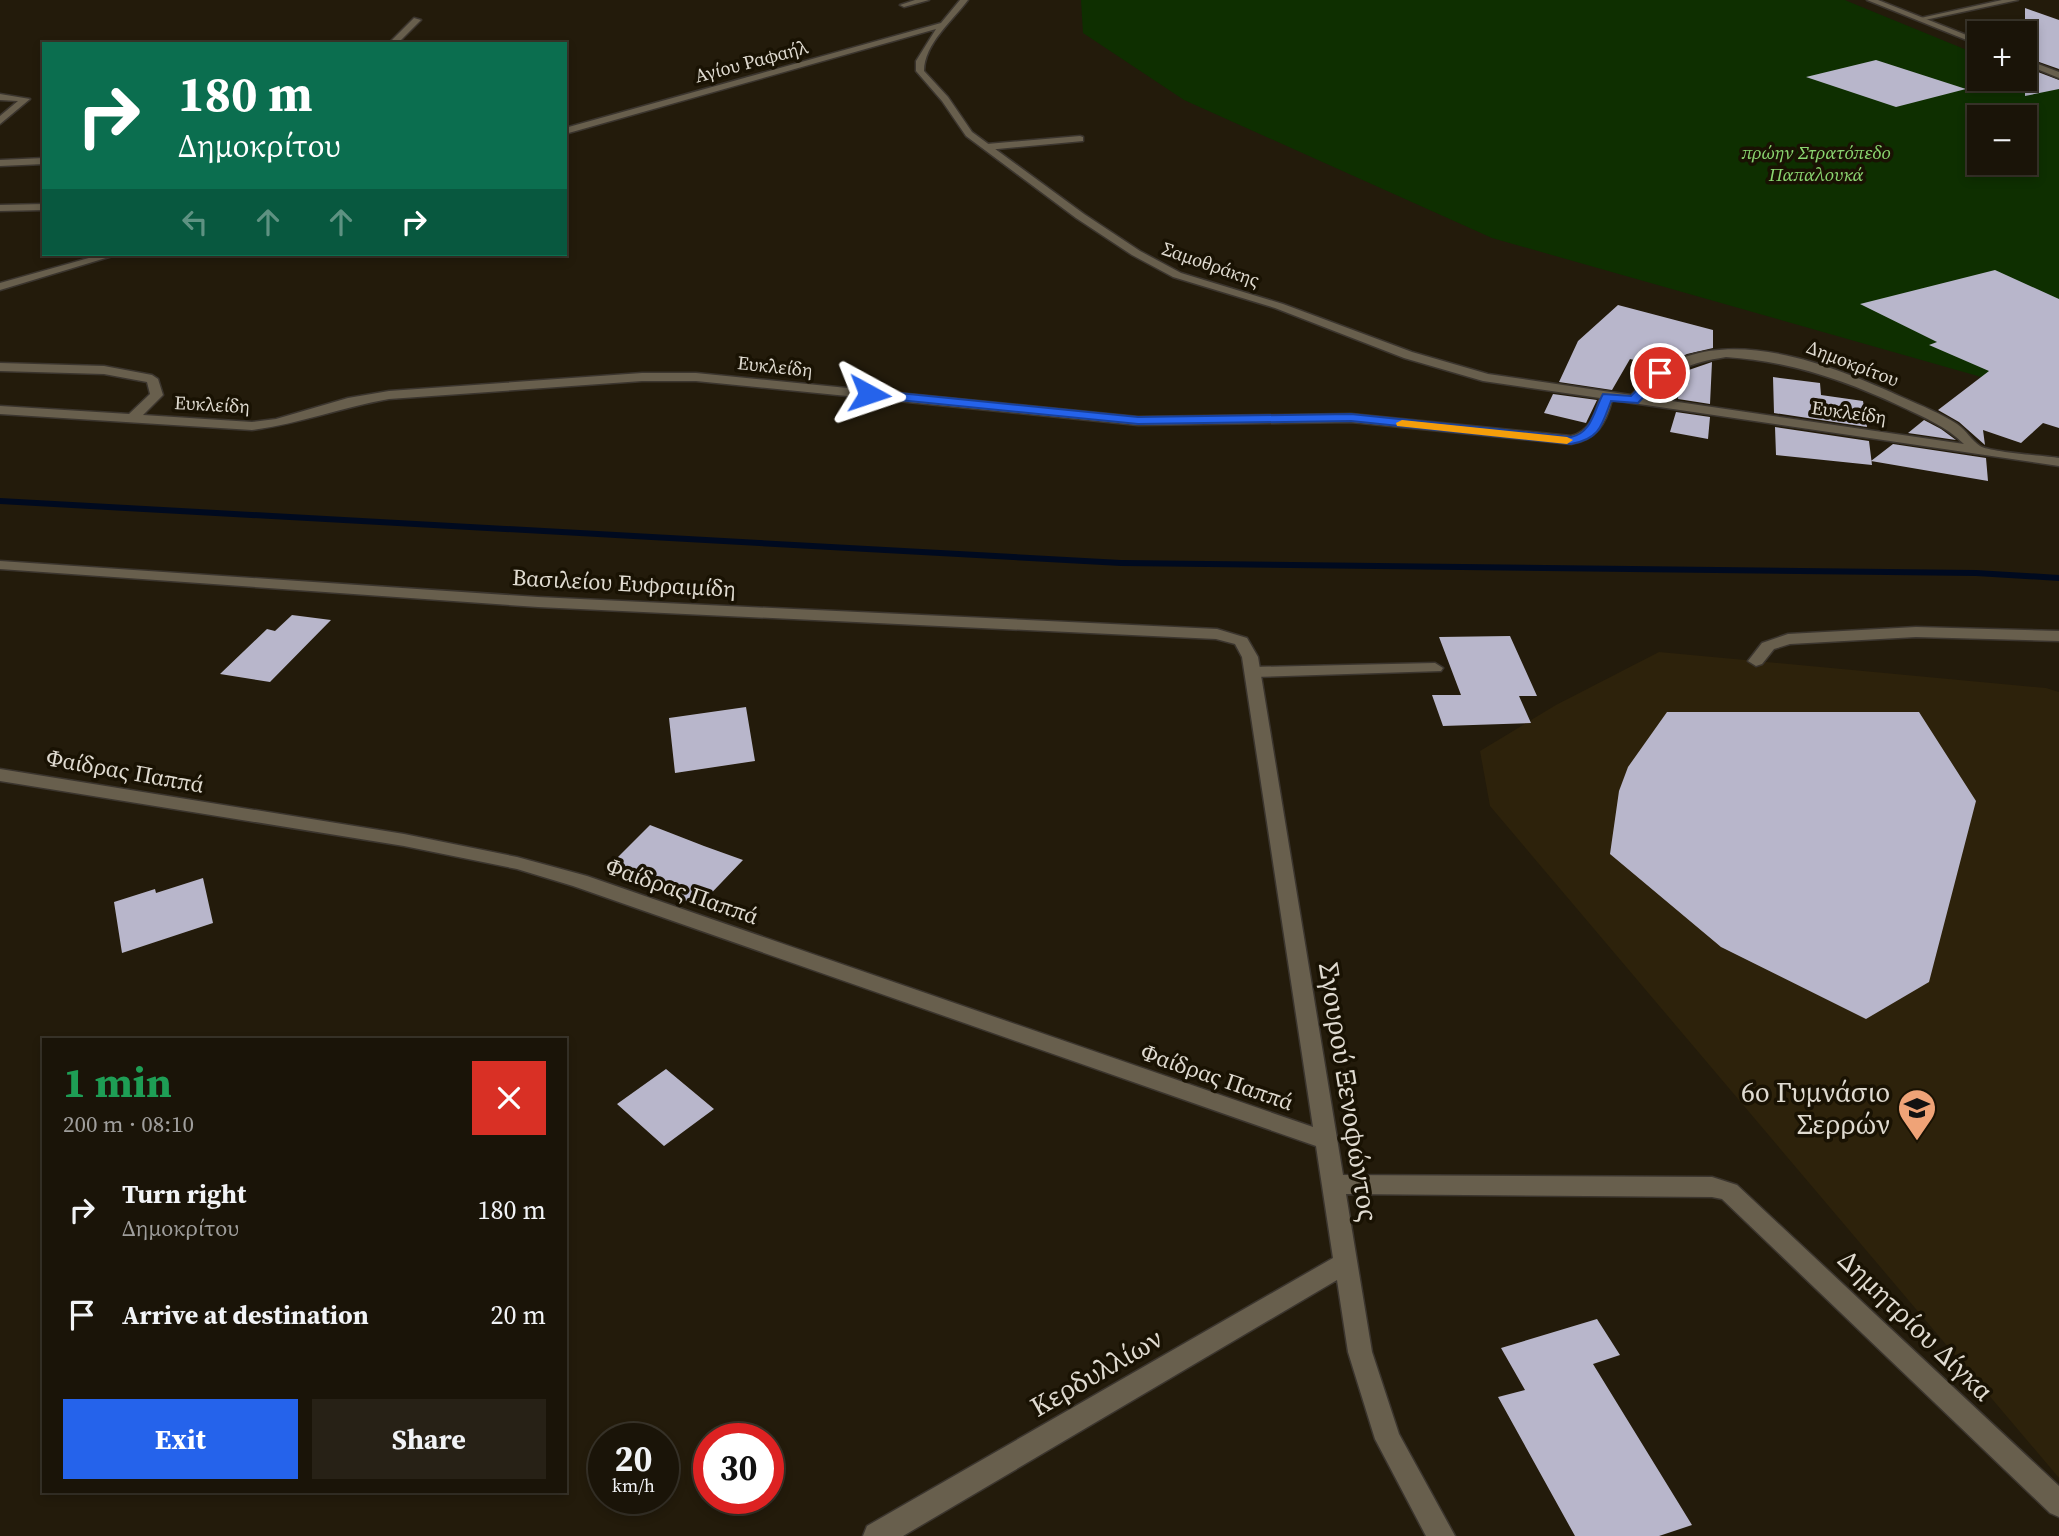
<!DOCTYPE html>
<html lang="en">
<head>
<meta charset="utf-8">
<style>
	body { margin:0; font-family:"Source Serif 4",serif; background:#272116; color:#f1f3f6; height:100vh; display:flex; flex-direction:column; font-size:26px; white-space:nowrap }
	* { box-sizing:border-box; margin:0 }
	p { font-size:23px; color:#9f9e9c }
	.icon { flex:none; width:38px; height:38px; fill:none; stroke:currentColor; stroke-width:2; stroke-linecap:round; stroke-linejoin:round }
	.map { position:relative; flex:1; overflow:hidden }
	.side { position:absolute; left:42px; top:1038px; width:525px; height:455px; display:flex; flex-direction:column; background:#1a1408; border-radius:0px; box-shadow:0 4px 10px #0003,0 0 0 2px #383329 }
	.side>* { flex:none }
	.banner { position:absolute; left:42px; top:42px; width:525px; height:214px; border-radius:0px; box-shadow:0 4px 10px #0003,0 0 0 2px #383329; background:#0b6e4f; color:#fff; overflow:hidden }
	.fabs { position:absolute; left:1967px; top:21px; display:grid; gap:14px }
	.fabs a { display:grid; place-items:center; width:70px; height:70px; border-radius:0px; background:#1a1408; box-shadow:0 4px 10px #0003,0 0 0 2px #383329; font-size:35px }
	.speed { position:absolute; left:588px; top:1423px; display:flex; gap:14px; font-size:35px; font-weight:700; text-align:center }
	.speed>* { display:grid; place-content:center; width:91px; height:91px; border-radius:50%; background:#1a1408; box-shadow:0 4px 10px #0003,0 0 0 2px #383329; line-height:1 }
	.speed small { font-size:18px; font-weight:400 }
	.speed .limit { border:10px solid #d22; background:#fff; color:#111 }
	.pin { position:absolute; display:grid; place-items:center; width:60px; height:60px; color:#fff; margin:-30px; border:4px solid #fff; border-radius:50%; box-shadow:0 2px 7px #0007 }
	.me { position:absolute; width:77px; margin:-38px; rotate:95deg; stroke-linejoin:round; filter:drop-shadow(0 0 5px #0008) }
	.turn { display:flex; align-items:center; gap:24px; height:147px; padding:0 21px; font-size:32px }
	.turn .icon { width:91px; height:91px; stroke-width:2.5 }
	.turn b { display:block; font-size:49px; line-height:60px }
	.lanes { display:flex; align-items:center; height:66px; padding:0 21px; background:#0003; justify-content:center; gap:35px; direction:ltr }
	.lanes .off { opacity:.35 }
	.round { display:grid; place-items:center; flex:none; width:74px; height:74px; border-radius:0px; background:#272116 }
	.headline { display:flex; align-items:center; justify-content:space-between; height:119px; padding:0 21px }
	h1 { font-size:42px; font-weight:700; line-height:52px; color:#1e9e55 }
	.action { display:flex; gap:14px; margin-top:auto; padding:14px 21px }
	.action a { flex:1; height:80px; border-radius:0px; background:#2563eb; color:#fff; font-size:28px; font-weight:700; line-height:80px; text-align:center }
	.action a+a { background:#272116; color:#f1f3f6 }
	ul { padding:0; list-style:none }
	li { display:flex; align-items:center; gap:21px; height:105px; padding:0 21px }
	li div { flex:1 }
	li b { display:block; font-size:26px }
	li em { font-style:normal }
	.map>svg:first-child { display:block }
</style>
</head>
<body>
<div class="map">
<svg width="2059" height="1536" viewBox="0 0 2059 1536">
	<rect width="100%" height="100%" fill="#231b0b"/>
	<path fill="#2d220b" d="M1659 652 2046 688 2059 692V1478L1490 806 1480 751 1556 705Z"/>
	<path fill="#0e2f00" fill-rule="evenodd" d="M1081 0H1845L1852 3 1979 55V79H2025V74L2059 88V399L1492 238 1184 100 1083 33ZM1979 117H2025V163H1979Z"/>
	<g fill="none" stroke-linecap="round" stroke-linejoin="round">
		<path fill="#000a1f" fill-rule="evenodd" d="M0 498 1121 560 1976 570 2059 575V581L1976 576 1121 566 0 504Z"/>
	</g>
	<path fill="#b8b6cb" d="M2025 8 2059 20V69L2025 57Z
		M1876 60 1966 89 1896 107 1806 77Z
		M2025 67 2059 80V89L2025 96Z
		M1995 270 2059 299V428L2043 423 2021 443 1983 430 1985 445 1959 422 1938 410 1989 371 1929 345 1937 342 1860 304Z
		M1618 305 1713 330V348L1687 354 1662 366 1630 359 1612 390 1559 382 1578 341Z
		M1712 362 1710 404 1678 399 1680 373Z
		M1773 377 1820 383 1821 395 1863 401 1867 427 1774 413Z
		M1553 394 1597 400 1586 423 1544 413Z
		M1676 412 1710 417 1708 439 1670 432Z
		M1924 420 1941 429 1956 440 1908 433Z
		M1775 427 1869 441 1872 465 1776 455Z
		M1893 444 1986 458 1988 481 1871 461Z
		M292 615 331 620 270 682 220 674 267 629 275 631Z
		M1510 636 1537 696H1519L1531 723 1443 726 1432 695H1461L1439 637Z
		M746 707 755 761 675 773 669 718Z
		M1667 712H1919L1976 801 1929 982 1866 1019 1721 947 1610 854 1619 791 1628 767Z
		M650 825 704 846 743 860 699 906 605 870Z
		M203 878 213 923 122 953 114 902 155 889 156 893Z
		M666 1069 714 1109 664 1146 617 1104Z
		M1597 1319 1620 1355 1593 1364 1692 1525 1659 1536H1575L1498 1397 1525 1390 1501 1348Z"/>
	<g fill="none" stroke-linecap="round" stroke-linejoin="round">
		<defs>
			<path id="lane" d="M915 0H929L904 7 900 5Z
				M1080 136 1083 137V141L987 150 982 147 987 144Z
				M1916 627 2059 631V641L1916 637 1790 644 1774 649 1762 664 1756 666 1748 661 1762 643 1788 634Z
				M1435 663 1443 668 1441 671 1253 677 1245 672 1253 667Z"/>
			<path id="street" d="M960 0H968C953 20 924 44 924 71L948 97 972 132 1084 214 1140 251 1181 273 1283 304 1412 352 1488 374 1631 395C1649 378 1664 364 1688 356 1755 334 1843 370 1904 398 1922 406 1940 413 1957 424 1966 430 1972 441 1980 446 1989 452 2045 456 2059 458V466L1612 400C1606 424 1596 440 1571 444L1351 422 1138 425 696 381H642L389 399C343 407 299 424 252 430L0 414V406L129 414 150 394 147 382 104 374 0 371V363L104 366 152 375 158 379 163 395 143 415 252 422 276 419 348 398 389 391 642 373H696L1138 417 1351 414 1571 436C1590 431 1595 415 1600 398L1483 381 1404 358 1275 308 1173 277 1132 255 1076 218 966 136 942 101 916 71V61L936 29 565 134V128L941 23ZM1726 357C1789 361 1844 380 1900 406 1923 417 1946 426 1964 444L1644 397C1671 370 1689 363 1726 357Z
				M2002 0H2018L1920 21 1916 19Z
				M414 18 421 20 397 44H388Z
				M0 94 30 99 0 124V116L18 101 0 100Z
				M44 158V164L0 166V160Z
				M44 204V210L0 211V205Z
				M103 254H119L0 290V283Z
				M0 561 538 597 1217 629 1247 638 1258 657 1343 1175 1712 1177 1737 1185 2059 1486V1517L2050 1513 1722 1199 1712 1197 1346 1194 1372 1352 1399 1434 1455 1536H1426L1375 1439 1348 1352 1337 1280 903 1536H863L867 1526 1333 1258 1316 1146 573 886 517 869 404 846 0 781V769L404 834 517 857 587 876 1313 1127 1242 657 1235 644 1216 639 538 607 0 569Z"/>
			<path id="secondary" d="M1867 0H1878L1979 40V45Z
				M2025 59 2059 72V78L2025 64Z"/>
		</defs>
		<use href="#lane" stroke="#3b352e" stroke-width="3"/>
		<use href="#street" stroke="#3b352e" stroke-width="3"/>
		<use href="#secondary" stroke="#3b352e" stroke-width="3"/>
		<use href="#lane" fill="#685f4d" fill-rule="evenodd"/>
		<use href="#street" fill="#685f4d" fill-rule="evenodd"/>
		<use href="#secondary" fill="#685f4d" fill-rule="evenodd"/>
	</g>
	<path fill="#2563eb" stroke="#184099" stroke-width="2" d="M1656 371 1666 373 1638 403 1611 401C1602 425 1600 439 1571 444L1351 421 1138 424 869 397 863 394 869 390 1138 417 1351 414 1571 437C1592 433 1594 410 1603 394L1631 396Z"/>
	<path fill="#f59e0b" d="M1402 420 1567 437 1573 440 1567 444 1397 426 1396 423Z"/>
	<defs>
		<symbol id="school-pin" viewBox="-11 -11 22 30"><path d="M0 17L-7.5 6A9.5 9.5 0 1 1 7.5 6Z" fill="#efa377" stroke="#191203"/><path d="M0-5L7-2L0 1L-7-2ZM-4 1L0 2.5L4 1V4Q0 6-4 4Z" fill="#111"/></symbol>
	</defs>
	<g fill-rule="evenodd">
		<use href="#school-pin" x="1895" y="1086" width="44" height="60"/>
	</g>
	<g text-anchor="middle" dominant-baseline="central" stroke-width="7" stroke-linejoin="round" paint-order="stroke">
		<g font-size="19" fill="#e0dbd1" stroke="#191203">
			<text transform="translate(751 61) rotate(-15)">Αγίου Ραφαήλ</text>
			<text transform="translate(1211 264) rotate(19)">Σαμοθράκης</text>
			<text transform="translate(1853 363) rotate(21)">Δημοκρίτου</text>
			<text transform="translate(775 366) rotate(6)">Ευκλείδη</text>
			<text transform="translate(212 404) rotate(3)">Ευκλείδη</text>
			<text transform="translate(1849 412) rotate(8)">Ευκλείδη</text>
		</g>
		<g font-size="19" font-style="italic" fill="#8bd670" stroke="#191203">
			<text x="1816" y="152">πρώην Στρατόπεδο<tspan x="1816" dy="22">Παπαλουκά</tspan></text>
		</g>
		<g font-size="23" fill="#e0dbd1" stroke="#191203">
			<text transform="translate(624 583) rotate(3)">Βασιλείου Ευφραιμίδη</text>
			<text transform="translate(125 771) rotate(10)">Φαίδρας Παππά</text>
			<text transform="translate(682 891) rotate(19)">Φαίδρας Παππά</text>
			<text transform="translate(1217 1077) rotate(19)">Φαίδρας Παππά</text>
		</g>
		<g font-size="28" fill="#e0dbd1" stroke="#191203">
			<text transform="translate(1349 1092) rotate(81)">Σγουρού Ξενοφώντος</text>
			<text transform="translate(1916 1325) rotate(44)">Δημητρίου Δίγκα</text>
			<text transform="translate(1096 1372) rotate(-30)">Κερδυλλίων</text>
		</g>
		<g font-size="28" fill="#e0dbd1" stroke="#191203" text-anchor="end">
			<text x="1890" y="1092">6ο Γυμνάσιο<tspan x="1890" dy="32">Σερρών</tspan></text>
		</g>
	</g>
</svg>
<div class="fabs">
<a>+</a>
<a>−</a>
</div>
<div class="speed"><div>20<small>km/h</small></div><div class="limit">30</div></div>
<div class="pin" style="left:1660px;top:373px;background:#d93025"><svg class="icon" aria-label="arrive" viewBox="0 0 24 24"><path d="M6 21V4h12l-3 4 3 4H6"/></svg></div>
<svg class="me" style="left:869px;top:394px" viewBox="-20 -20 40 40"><path d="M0-17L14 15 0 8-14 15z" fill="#2563eb" stroke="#fff" stroke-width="4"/></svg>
<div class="banner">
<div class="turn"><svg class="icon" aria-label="right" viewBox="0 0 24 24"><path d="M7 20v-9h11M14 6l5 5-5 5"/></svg><div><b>180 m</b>Δημοκρίτου</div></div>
<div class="lanes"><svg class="icon off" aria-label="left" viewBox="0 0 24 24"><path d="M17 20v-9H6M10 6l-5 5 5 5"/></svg><svg class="icon off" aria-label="ahead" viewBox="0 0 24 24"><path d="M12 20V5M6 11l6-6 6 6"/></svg><svg class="icon off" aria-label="ahead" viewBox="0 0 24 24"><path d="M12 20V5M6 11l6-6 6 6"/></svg><svg class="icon" aria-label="right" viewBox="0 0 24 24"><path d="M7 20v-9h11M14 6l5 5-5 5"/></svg></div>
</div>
<section class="side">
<div class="headline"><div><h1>1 min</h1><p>200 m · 08:10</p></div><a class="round" style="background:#d93025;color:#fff"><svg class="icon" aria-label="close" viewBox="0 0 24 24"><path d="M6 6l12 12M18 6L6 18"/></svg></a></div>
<ul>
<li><svg class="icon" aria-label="right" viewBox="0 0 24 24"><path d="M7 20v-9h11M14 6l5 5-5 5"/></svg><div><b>Turn right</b><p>Δημοκρίτου</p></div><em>180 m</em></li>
<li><svg class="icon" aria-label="arrive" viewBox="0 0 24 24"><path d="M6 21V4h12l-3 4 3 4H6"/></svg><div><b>Arrive at destination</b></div><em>20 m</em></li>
</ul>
<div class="action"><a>Exit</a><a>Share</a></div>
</section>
</div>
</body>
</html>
